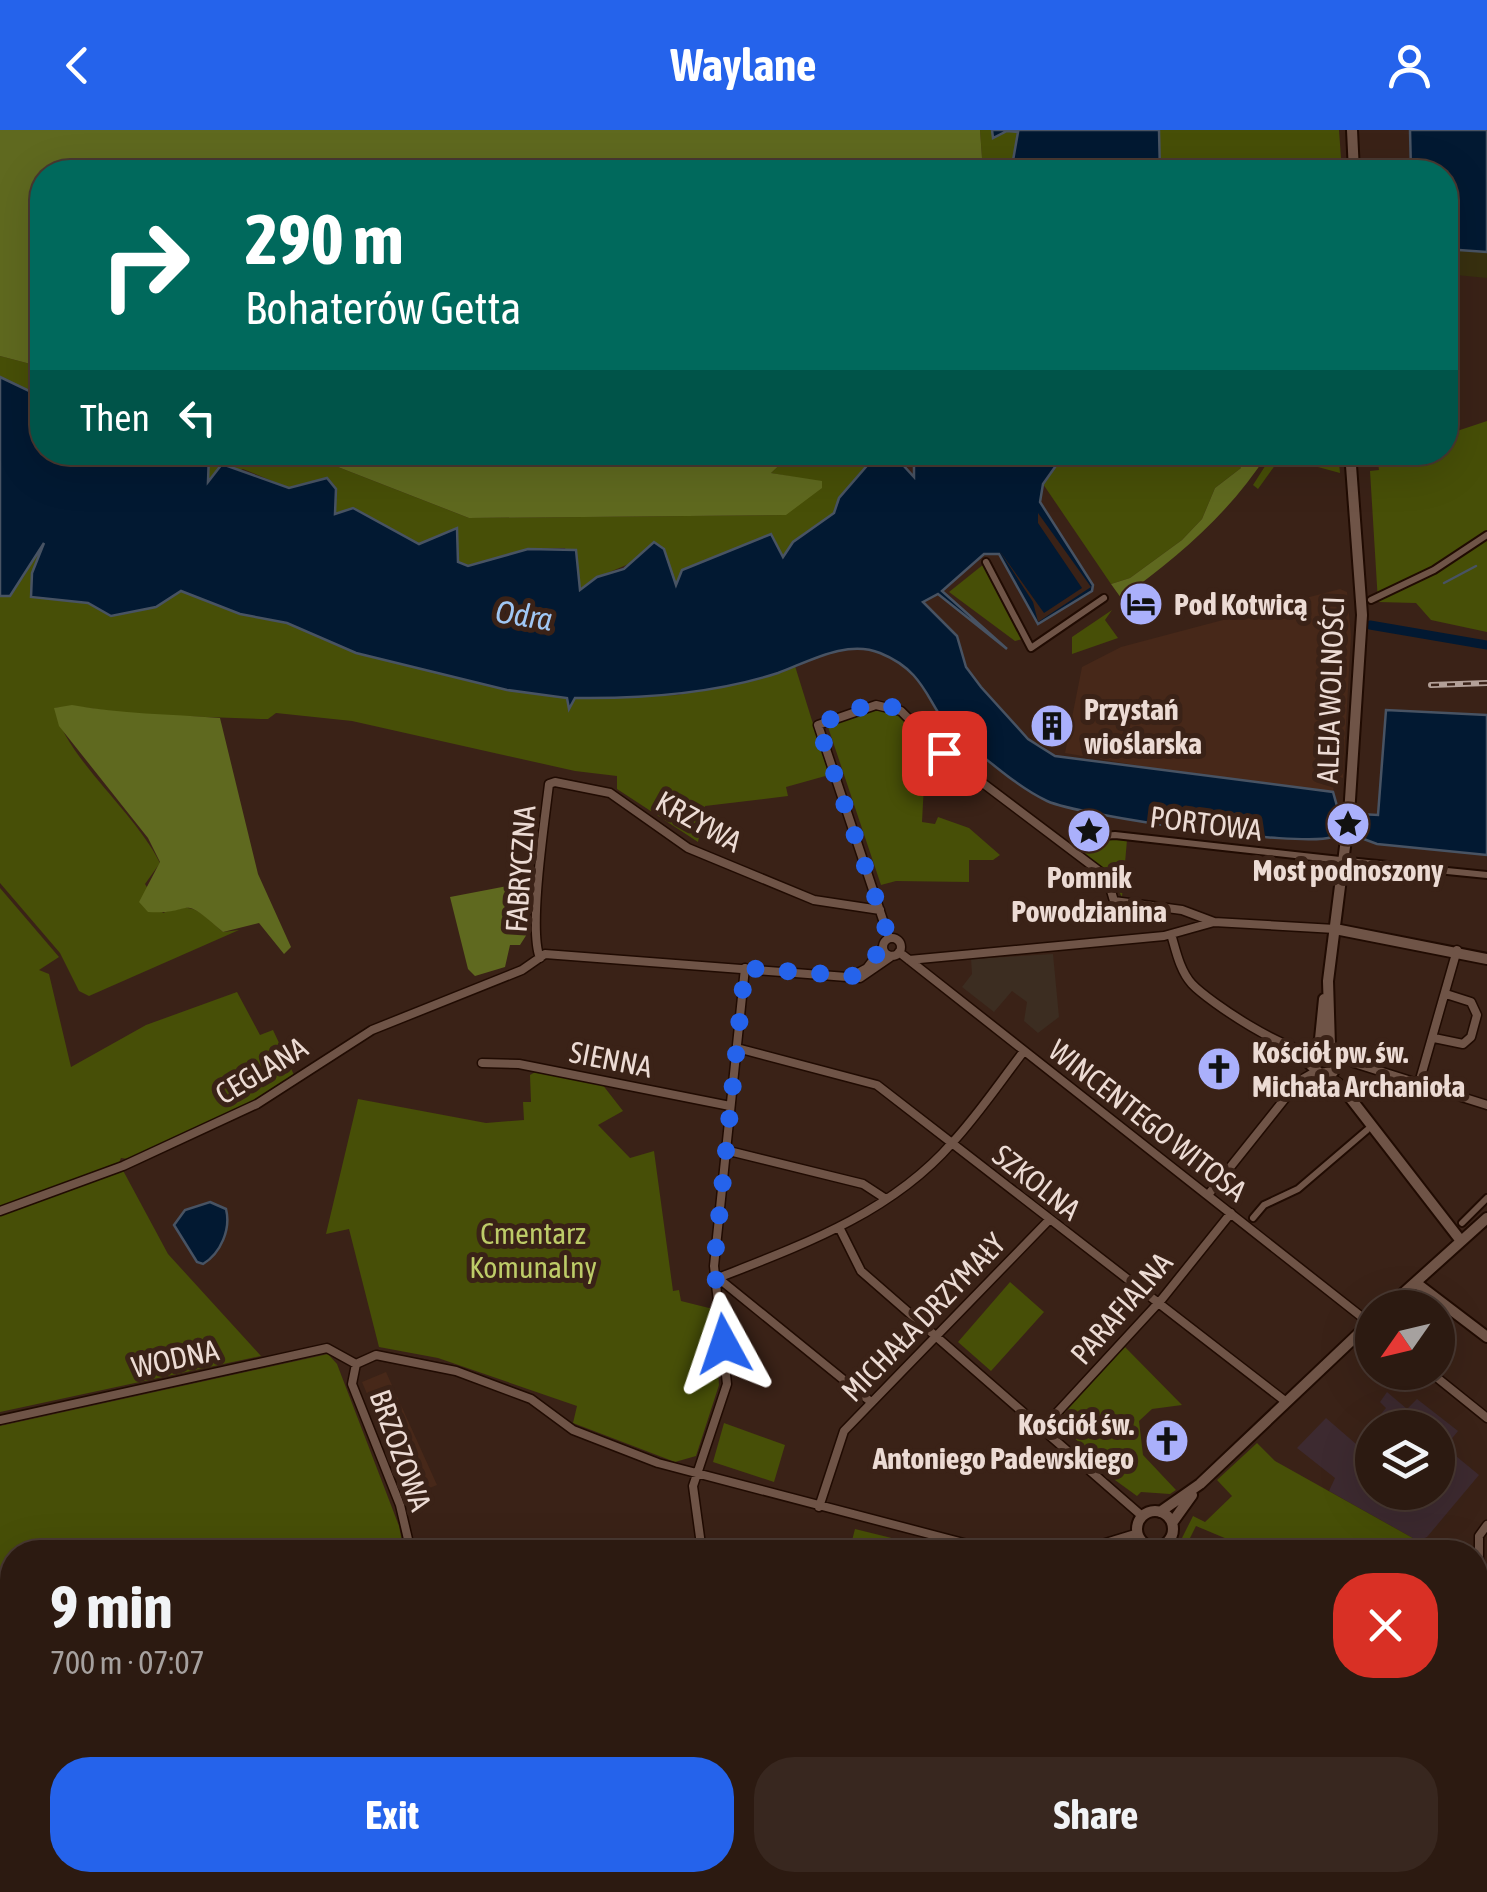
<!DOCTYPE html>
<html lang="en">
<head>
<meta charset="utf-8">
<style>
	body { margin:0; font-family:"Asap Condensed",sans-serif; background:#38271f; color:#f1f3f6; height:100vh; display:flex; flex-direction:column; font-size:38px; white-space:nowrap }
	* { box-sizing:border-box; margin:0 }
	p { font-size:32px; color:#a6a19f }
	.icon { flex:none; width:55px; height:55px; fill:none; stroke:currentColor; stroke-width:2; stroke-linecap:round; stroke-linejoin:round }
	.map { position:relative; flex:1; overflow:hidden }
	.panel { position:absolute; left:0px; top:1410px; width:1488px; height:352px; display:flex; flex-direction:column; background:#2c1a11; border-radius:40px 40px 0 0; box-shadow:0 10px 40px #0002,0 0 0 2px #483831 }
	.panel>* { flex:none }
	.hud { position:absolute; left:30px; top:30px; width:1428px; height:305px; border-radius:40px; box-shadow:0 10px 40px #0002,0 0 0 2px #483831; background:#00695c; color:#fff; overflow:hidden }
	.needle { width:65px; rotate:236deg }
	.tools { position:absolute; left:1355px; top:1160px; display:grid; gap:20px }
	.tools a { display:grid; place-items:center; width:100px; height:100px; border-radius:50%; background:#2c1a11; box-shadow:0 10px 40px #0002,0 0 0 2px #483831; font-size:50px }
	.pin { position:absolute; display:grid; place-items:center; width:85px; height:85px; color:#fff; margin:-42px; border-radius:20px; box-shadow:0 5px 15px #0006 }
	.me { position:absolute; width:110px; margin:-55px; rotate:355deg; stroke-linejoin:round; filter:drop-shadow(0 0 8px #0008) }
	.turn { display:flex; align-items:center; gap:35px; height:210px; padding:0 50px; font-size:45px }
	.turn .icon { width:130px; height:130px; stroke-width:2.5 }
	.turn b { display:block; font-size:70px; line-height:85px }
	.then { display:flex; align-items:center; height:95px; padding:0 50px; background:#0003; gap:20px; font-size:38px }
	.round { display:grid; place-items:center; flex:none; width:105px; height:105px; border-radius:40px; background:#38271f }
	.overview { display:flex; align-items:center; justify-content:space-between; height:170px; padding:0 50px }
	h1 { font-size:60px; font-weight:700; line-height:75px }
	.cta { display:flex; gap:20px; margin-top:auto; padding:20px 50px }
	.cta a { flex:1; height:115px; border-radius:40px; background:#2563eb; color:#fff; font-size:40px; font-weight:700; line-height:115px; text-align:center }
	.cta a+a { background:#38271f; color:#f1f3f6 }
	header { display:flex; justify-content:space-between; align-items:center; height:130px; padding:0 50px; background:#2563eb; color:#fff; font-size:45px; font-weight:700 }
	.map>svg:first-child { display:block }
</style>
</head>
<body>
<header><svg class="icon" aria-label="back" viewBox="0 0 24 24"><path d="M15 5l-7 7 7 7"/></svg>Waylane<svg class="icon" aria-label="person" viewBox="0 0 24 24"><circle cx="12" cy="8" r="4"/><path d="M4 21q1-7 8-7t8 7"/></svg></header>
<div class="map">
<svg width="1487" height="1762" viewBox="0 0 1487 1762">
	<rect width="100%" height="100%" fill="#3a2217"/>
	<path fill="#3d2a30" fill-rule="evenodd" d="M1387 1262 1407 1279 1417 1269 1458 1301 1445 1317 1479 1345 1427 1407 1418 1411 1329 1361 1335 1348 1297 1318 1326 1288 1356 1314 1386 1278 1380 1272ZM1372 1298H1438V1362H1372Z"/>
	<path fill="#472819" d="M1340 459 1347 462 1351 505 1343 648 1335 647 1333 662 1233 652 1065 623 1082 537 1121 517Z
		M386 1242 437 1355 410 1366 362 1252Z
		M354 1750H395L419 1762H352Z"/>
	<path fill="#3c2d21" d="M1053 824 1059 887 1038 903 1024 891 1027 872 1012 861 994 882 962 857 972 844 971 829Z"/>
	<path fill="#474f07" d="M980 0H992L994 7 1007 1 1018 2 1011 42H983Z
		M1159 0H1339L1342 42H1160Z
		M0 226 42 237V267L0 247Z
		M1487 291V502L1431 490 1416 473 1378 472 1370 341 1379 340 1377 327 1445 322V305Z
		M1274 322 1338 323 1340 343 1281 327 1258 359 1253 355Z
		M209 323H302L469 388 785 385 793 347 771 343 787 328 807 333 821 323H836L843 333 849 323H878L839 368 834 383 793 412 783 428 772 404 676 457 664 419 598 447 579 461 565 418 528 419 469 436 384 398 353 378 335 384 315 351 289 358 243 339 207 355Z
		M1065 323H1231L1241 338 1215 358 1202 389 1182 410 1130 448 1111 454 1043 354Z
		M44 412 32 443V467L88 473 111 486 155 477 181 461 240 484 287 493 356 523 507 560 567 568 569 578 575 568 678 565 795 536 829 645 786 657 788 666 705 676 698 712 617 659V646L575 641 352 591 276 583 268 589C226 588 184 586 141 585 112 584 84 573 55 578 63 625 136 683 160 733L145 754 163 783C193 770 201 783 223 802L239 800 89 866 79 861 60 823 0 753V466L23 448Z
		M989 430 1030 507 1015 511 949 462Z
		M1112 480 1105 490 1118 508 1072 524V507Z
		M884 578C910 583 923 612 941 630L924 654 922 692 935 694 938 687 969 698 1000 725 993 730H969V752L896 751 881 755 827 594 858 580Z
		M1094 709 1127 710 1122 767 1109 745 1085 724 1087 713Z
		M0 758 59 827 39 840 49 844 71 937 146 895 237 862 260 905 273 900 294 945 255 970 128 1029 121 1028 119 1033 168 1124 261 1226 0 1282Z
		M537 941 602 954 623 981 598 995 630 1028 654 1021 673 1161 679 1160 681 1171 713 1179 719 1255 696 1326 675 1332 573 1293 577 1276 438 1228 379 1217 349 1099 326 1104 358 969 486 993 524 990 523 972H531L530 945Z
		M1010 1152 1044 1182 991 1241 958 1212Z
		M1125 1217 1182 1275 1152 1279 1139 1291 1143 1325 1176 1360 1170 1364 1141 1362 1137 1366 1108 1345 1111 1340 1056 1292Z
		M328 1224 337 1234 399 1396 404 1422H12V1444L0 1447V1296Z
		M724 1293 785 1315 774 1352 713 1332Z
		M1257 1313 1275 1331 1418 1411 1385 1422H1258L1196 1396 1183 1422H1175L1193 1386 1205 1392 1232 1366 1217 1350Z
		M855 1399 920 1415 918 1422H849Z"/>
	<path fill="#5f691f" d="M0 0H980L983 42H42V237L0 226Z
		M302 323H821L807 333 786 329 771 343 822 351V358L786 385 469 388Z
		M1231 323H1268C1230 383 1178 427 1121 468L1111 454 1130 448 1182 410 1202 389 1215 358 1241 338Z
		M72 575C121 584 170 584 220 588L258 744 291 817 284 824 259 793 223 802C176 761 198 785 148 782L139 772 160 732 148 708 59 596 54 578Z
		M529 752 527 804 520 815H510L505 837 475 846 468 839 450 767Z
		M265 1750H354L352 1762H274Z
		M807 1750H896L898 1758 895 1762H806Z"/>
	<path fill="#38300f" d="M1445 119 1487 122V148L1445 144Z"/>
	<path fill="#021932" stroke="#485363" stroke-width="2.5" d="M992 0H1159L1160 42H1011L1018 2 1007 1 993 8Z
		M1410 0H1487V122L1445 119V42H1411Z
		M0 247 42 267V322L209 323 208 352 222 334 289 358 327 348 336 359 335 384 353 378 419 414 457 398 458 432 468 436 528 419 576 420 580 460 597 447 624 439 654 412 664 419 676 455 682 440 771 404 783 427 793 412 834 383 839 368 878 323H892L914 347V323H1065L1043 354 1040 372 1093 455 1092 461 1038 494 999 424H984L942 461 1007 519 938 464 923 472 957 506 966 537 981 557 1028 609 1055 626 1333 662 1339 683 1378 685 1386 580 1487 585V725L1377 714 1345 702C1340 703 1337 706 1332 707 1301 718 1080 686 1047 671 1017 657 987 629 961 609 926 581 932 544 880 523 847 509 808 532 778 543 713 564 642 569 575 568L569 579 567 568 507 560 356 523 287 493 240 484 181 461 156 477 111 486 88 473 31 467 32 443 44 413 10 466H0Z
		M210 1072 226 1079C231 1099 221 1123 203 1134L197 1132 174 1095 185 1080Z"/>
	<path fill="#3a2217" d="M1038 383 1091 457 1038 492 1033 472 999 420 1044 483 1082 458 1038 393Z"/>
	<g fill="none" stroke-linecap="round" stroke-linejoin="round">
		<path stroke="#485363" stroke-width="2.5" d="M1444 453 1476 436
			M0 1589 12 1577"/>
		<path stroke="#021932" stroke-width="9" d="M1370 495 1487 515"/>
		<defs>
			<path id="pedestrian" d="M986 432 1031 518 1104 468
				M1371 470 1434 440 1487 405
				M1071 720 1091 707 1115 705 1340 730
				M1348 731 1487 745
				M1253 1088 1264 1075 1298 1059 1367 1000
				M1462 1093 1487 1068"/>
			<path id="minor" d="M1171 804C1176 821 1180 841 1192 854 1209 872 1290 926 1313 920
				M883 817a9 9 0 1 1 18 0a9 9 0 1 1-18 0Z
				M889 808 818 595 876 575 901 581 943 623 1107 747 1114 771 1182 780 1214 792
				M899 822 1372 1195
				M540 828C528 799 545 689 549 654L555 652 610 663 688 718 814 770 880 780
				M909 830 1164 806 1214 792 1335 799
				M852 846 867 838 883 817
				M1434 908 1463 914 1471 907 1477 885 1471 872 1446 864
				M737 918 877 955 1285 1271
				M1337 921 1354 933 1487 975
				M482 933 519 934 730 976
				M1419 953 1457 820
				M725 1020 863 1054 886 1069
				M1208 1065 1299 951 1315 942
				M0 1081 123 1036 257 974 372 900 522 840 545 824 860 848 892 826
				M839 1097 861 1141 1142 1386
				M356 1234 376 1225 456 1241 531 1269 573 1300 658 1333 998 1422
				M356 1234 352 1254 400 1375 411 1422
				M1430 1242 1487 1288
				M871 1272 718 1148C802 1115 891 1083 952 1013 978 985 1000 952 1024 921
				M0 1290 327 1218 356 1234
				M1042 1299 1162 1169 1231 1083
				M819 1377 844 1301 1049 1090
				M702 1422 693 1356 727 1254 714 1136 745 838
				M927 1422 931 1408
				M1076 1422 1138 1403
				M548 1750 552 1762
				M960 1750 999 1762
				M1036 1750 1049 1762
				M1145 1750 1157 1762
				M1320 1750 1331 1762
				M602 1762 625 1750
				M1478 1762 1479 1406 1487 1395"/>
			<path id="tertiary" d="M1352 0 1354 42
				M1335 799 1487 829
				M1330 916 1328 851 1349 685 1362 485 1350 322
				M1316 917 1325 915 1337 921 1340 930 1333 942 1320 944 1310 934 1320 909 1324 869
				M1324 945 1341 956 1461 1111
				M1416 1153 1487 1207
				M1387 1178 1487 1088
				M1137 1399a18 18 0 1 1 36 0a18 18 0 1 1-36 0Z
				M1160 1382 1200 1354 1372 1191
				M1172 1393 1192 1365
				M1012 1762 1017 1750"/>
		</defs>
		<use href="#pedestrian" stroke="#200b02" stroke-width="10"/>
		<use href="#minor" stroke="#200b02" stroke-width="11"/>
		<use href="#tertiary" stroke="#200b02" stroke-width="14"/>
		<use href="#pedestrian" stroke="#6f5447" stroke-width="6"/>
		<use href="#minor" stroke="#6f5447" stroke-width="8"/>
		<use href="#tertiary" stroke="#6f5447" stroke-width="10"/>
		<defs>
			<path id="rail" d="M1431 555 1487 553"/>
		</defs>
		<use href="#rail" stroke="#b3a098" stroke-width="6"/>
		<use href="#rail" stroke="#3a2217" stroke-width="2.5" stroke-dasharray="8" stroke-linecap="butt"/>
	</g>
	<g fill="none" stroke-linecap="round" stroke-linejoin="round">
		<path stroke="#2563eb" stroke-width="18" stroke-dasharray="0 32.4" d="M724 1214 714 1136 745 838 852 846 866 838 889 808 818 595 855 578 891 576 944 623"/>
	</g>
	<defs>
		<symbol id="hotel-disc" viewBox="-11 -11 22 22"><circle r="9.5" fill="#aab0fb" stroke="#3a2217"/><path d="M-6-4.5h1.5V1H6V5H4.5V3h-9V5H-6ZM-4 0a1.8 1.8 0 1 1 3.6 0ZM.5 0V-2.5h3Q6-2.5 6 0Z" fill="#111"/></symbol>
		<symbol id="building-disc" viewBox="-11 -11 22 22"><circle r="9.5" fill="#aab0fb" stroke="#3a2217"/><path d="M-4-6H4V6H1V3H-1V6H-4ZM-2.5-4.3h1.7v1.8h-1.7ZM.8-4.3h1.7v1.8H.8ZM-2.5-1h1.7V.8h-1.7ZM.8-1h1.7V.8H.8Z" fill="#111"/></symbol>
		<symbol id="sight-disc" viewBox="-11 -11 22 22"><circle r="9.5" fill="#aab0fb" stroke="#3a2217"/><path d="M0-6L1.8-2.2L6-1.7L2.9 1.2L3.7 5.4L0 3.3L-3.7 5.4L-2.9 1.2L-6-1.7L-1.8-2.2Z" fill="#111"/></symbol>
		<symbol id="church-disc" viewBox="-11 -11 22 22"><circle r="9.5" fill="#aab0fb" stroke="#3a2217"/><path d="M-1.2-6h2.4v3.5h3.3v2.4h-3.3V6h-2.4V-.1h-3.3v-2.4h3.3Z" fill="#111"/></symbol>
	</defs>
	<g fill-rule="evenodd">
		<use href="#hotel-disc" x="1116" y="449" width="50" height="50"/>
		<use href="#building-disc" x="1027" y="571" width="50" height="50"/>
		<use href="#sight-disc" x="1323" y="669" width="50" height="50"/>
		<use href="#sight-disc" x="1064" y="676" width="50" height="50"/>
		<use href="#church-disc" x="1194" y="914" width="50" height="50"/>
		<use href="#church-disc" x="1142" y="1286" width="50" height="50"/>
	</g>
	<g text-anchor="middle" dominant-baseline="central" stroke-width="10" stroke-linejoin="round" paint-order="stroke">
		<g font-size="30" font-weight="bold" fill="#ecdbd4" stroke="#3a2217" text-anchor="start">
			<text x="1174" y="474">Pod Kotwicą</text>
			<text x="1084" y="579">Przystań<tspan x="1084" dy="34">wioślarska</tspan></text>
			<text x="1348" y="740" text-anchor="middle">Most podnoszony</text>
			<text x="1089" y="747" text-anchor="middle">Pomnik<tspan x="1089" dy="34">Powodzianina</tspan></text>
			<text x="1252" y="922">Kościół pw. św.<tspan x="1252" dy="34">Michała Archanioła</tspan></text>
			<text x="1134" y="1294" text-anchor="end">Kościół św.<tspan x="1134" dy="34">Antoniego Padewskiego</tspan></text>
		</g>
		<g font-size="30" fill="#ecdbd4" stroke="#3a2217">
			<text transform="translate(1330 560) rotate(-88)">ALEJA WOLNOŚCI</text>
			<text transform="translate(699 691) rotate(29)">KRZYWA</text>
			<text transform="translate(1206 693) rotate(7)">PORTOWA</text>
			<text transform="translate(520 739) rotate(-86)">FABRYCZNA</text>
			<text transform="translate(611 929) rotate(11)">SIENNA</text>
			<text transform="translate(261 940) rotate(-31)">CEGLANA</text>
			<text transform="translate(1148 990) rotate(38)">WINCENTEGO WITOSA</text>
			<text transform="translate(1037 1052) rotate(38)">SZKOLNA</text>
			<text transform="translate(1121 1178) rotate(-49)">PARAFIALNA</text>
			<text transform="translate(923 1187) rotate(-46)">MICHAŁA DRZYMAŁY</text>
			<text transform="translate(175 1228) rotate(-12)">WODNA</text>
			<text transform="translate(401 1320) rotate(70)">BRZOZOWA</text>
		</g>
		<g font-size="30" fill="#bdcc68" stroke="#3a2217">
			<text x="533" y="1103">Cmentarz<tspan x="533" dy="34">Komunalny</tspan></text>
		</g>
		<g font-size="32" font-style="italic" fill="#a0c7f4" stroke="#3a2217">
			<text transform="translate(524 485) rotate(9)">Odra</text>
		</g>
	</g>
</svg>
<div class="tools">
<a><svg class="needle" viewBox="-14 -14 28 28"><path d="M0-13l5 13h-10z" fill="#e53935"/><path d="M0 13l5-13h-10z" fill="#a6a19f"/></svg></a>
<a><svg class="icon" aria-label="layers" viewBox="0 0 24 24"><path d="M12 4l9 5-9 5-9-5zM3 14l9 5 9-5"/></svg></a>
</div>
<div class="pin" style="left:944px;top:623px;background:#d93025"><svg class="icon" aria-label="arrive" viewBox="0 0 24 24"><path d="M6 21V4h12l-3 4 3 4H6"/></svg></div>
<svg class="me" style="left:724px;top:1214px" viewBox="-20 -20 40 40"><path d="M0-17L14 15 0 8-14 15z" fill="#2563eb" stroke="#fff" stroke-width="4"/></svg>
<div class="hud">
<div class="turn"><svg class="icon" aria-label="right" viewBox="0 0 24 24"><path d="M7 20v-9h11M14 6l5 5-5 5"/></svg><div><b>290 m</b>Bohaterów Getta</div></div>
<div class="then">Then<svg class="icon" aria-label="left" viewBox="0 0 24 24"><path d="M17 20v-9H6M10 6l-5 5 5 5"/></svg></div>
</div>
<section class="panel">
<div class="overview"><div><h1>9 min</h1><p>700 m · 07:07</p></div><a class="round" style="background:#d93025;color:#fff"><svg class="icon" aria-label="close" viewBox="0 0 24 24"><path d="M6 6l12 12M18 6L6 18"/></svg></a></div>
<div class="cta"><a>Exit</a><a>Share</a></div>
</section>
</div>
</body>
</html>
